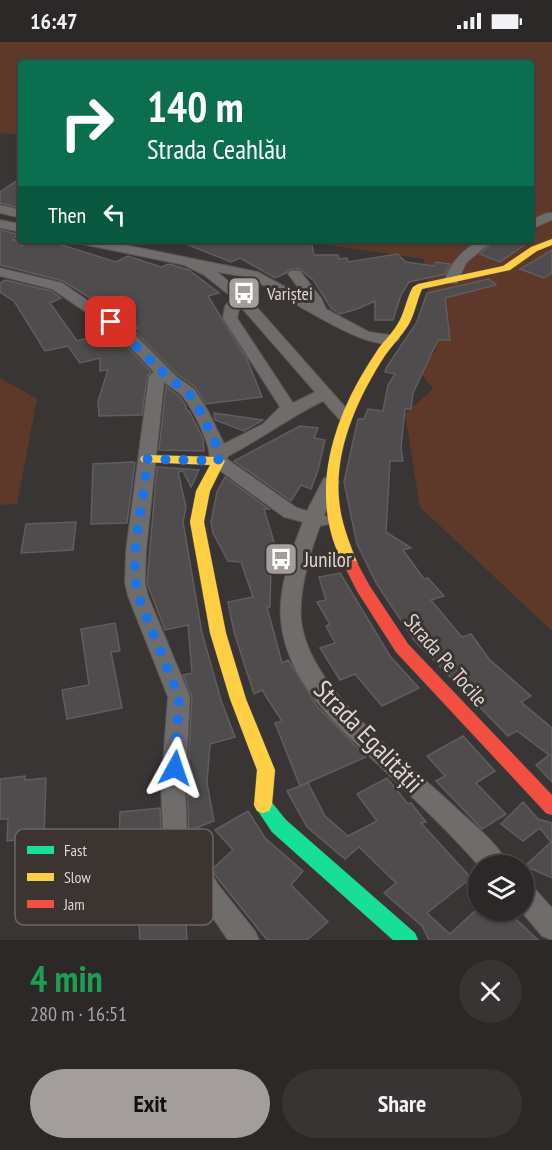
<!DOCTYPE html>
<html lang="en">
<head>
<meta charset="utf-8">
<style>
	body { margin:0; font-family:"PT Sans Narrow",sans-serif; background:#373433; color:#f1f3f6; height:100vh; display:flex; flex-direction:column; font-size:22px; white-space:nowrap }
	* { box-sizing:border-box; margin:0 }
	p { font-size:20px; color:#a6a6a7 }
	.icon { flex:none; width:33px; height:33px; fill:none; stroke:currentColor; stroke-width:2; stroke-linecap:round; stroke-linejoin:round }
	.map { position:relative; height:898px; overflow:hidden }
	.side { display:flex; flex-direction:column; background:#2b2827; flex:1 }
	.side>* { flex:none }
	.hud { position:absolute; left:18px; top:18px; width:516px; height:183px; border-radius:6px; box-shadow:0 2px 4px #0004,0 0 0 2px #474444; background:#0b6e4f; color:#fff; overflow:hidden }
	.tools { position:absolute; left:468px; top:813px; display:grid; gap:12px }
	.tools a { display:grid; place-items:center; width:66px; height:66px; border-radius:50%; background:#2b2827; box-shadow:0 2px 4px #0004,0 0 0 2px #474444; font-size:30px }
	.pin { position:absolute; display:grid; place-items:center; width:51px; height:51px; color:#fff; margin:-26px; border-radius:12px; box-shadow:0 3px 9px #0006 }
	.me { position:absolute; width:66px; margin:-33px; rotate:5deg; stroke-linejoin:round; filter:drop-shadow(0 0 4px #0008) }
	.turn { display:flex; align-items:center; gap:21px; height:126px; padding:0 30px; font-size:27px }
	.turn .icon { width:78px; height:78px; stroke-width:2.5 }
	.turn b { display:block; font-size:42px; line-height:51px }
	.then { display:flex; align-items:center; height:57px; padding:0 30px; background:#0003; gap:12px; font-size:22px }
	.round { display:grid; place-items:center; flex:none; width:63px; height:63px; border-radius:32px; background:#373433 }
	.overview { display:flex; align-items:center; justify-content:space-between; height:102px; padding:0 30px }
	h1 { font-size:36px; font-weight:700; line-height:45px; color:#1e9e55 }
	.button { display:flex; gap:12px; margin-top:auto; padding:12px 30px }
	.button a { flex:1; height:69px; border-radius:36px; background:#a39e9c; color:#111; font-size:24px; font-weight:700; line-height:69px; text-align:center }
	.button a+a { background:#373433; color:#f1f3f6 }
	.status { display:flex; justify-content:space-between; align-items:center; height:42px; padding:0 30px; background:#2b2827; direction:ltr }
	.status svg { height:16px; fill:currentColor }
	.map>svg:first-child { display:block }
</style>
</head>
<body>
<div class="status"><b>16:47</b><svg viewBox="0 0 49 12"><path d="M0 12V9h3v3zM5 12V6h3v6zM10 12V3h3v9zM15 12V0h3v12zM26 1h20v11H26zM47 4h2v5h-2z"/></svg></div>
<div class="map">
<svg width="552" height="898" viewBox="0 0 552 898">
	<rect width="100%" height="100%" fill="#393534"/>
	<path fill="#5e3929" d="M0 0H552V589L420 465 405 372 433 347 419 328 436 309 424 217 295 198H531V21H21V93L0 91Z
		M0 336 37 357 17 462 0 463Z"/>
	<path fill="#4e4c4c" stroke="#605d5e" stroke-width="1.5" d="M21 136V166L0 161V150Z
		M0 188 17 192 13 198H21V204L35 198H46L116 220 128 214 161 225 169 222 189 228 219 251 208 254 247 317 262 355 206 362 195 345 178 333 133 288 138 286 63 239 0 223Z
		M176 198H311L314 213H338L339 217 347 216 348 220 397 212 406 220 434 224 436 220 450 222 445 232 409 240 401 253 393 278H375V259L357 267 340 272 331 266 314 239 300 227H290L286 231 275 236 240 216 231 220Z
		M495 198H536L527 201 500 220 480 212Z
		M552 208V231L544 236 520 227Z
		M489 237 496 243 445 256 450 298H438L413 351 411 367H405L401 405 403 419H390L386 490 411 506 403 508 424 537 428 536 444 554 431 558 455 587 462 595 471 592 489 617 531 654 521 660 552 686V740L536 723 549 713 517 689 508 694 414 598 376 541 357 502 344 440 358 377H364L368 367 383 369 388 343 395 332 385 330 386 326 417 280 427 251Z
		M5 238 51 249 61 256 50 261 77 299 91 295 96 300 117 294 151 330 147 334 142 373 99 374 98 359 108 328 100 329V316L80 321 68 304 45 309 14 259 0 250V241Z
		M166 344 179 354 186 364V367L189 369 203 396 204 409 159 408Z
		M214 371 263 378 244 389 215 378Z
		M300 384 318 386 314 396 325 398 318 428 311 447 301 443 291 459 234 419Z
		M133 420 135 421 127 481 91 482 93 422Z
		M157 425 199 428 191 445 183 429 178 430 186 465 183 480 202 591 221 658 235 695 210 702 207 741 214 779 189 789 187 746 192 655 183 633 192 631 188 583 165 588 147 541Z
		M225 435 269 467H264L275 503 271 525 270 565H267L282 621 288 618 317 664 366 715 300 744 275 681 282 679 262 648 254 652 234 590 228 560 253 555 241 520 228 519 213 491 211 480 217 450Z
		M76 480 73 508 21 511 26 482Z
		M340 531 390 614 419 646 382 664 355 632 340 638 320 606 335 601 326 584 330 582 317 560 326 558 319 535Z
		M115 581 120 609 111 610 122 666 67 677 62 648 89 643 81 587Z
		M463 694 495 729 476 741 506 772 482 787 436 739 445 734 427 714Z
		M25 734V738L46 736 44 795 7 799 8 777H0V737Z
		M387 736 408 762 411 761 426 780 421 781 471 836 427 871 450 892 476 868H506L538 898H429L422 884 384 851 396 841 359 805 345 817 307 785 287 749 308 741 325 774 348 794 377 779 357 752Z
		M523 760 538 777 552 781V836L525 824 551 800 540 786 523 799 501 782Z
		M160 766 161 790 166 802 169 821 144 827 146 834 117 841 111 810 119 808 120 770Z
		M248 769 265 796 303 829 291 843 328 880 307 898H267L211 828 233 808 215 788Z
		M176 861 177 869 185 868 187 898H140L138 866Z"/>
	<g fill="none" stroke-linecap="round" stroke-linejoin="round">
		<defs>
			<path id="street" d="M0 163 21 168V176L0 171Z
				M547 171H552V178L531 187V178Z
				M0 178 21 182V190L0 186Z
				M76 198H101L258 230 307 257 288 232 290 229H300L321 256 326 267 369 290 397 294 399 297C378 321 275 246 249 236 239 233 227 232 217 230L247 254 353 374 345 379 339 377 323 359C290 375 261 397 228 414L227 417 297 466 307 469 324 436H336L339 440 324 473 331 478 329 482 320 484C310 511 299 547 301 577 307 647 408 720 457 767 474 783 499 802 509 824H479C450 790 417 760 385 729 342 688 286 642 281 578 278 548 292 507 303 480L284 475 212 423 209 419C213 405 192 366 183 355 178 349 170 345 164 340L146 509 145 541 148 554 190 655 185 746 187 790 198 812 220 845 255 889 259 898H228L180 828 163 790 161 746 168 655 128 554 125 541 126 509 149 334 154 330 118 292 52 247 0 234V226L62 241 128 286 177 335 194 347 208 369 224 402 263 382 280 365 223 276 225 264 233 256 204 233 184 223 82 202ZM240 264 315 350 293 361 237 276Z
				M479 198H493L466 221 457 241H447L445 238C451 219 463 209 479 198Z
				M524 842 533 845 552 866V898L542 894 520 868H524Z"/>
			<path id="fast" d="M263 755 269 757 286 778 415 891 418 898H393L272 790 254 763 257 757Z"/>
			<path id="slow" d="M552 197V203L537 209 510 228 422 247C417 258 415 271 409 282 402 294 392 303 384 315 356 359 332 412 340 466 343 486 351 504 358 523L356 527H346C305 456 333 374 375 312 381 301 391 293 397 283 405 271 406 257 413 245L418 242 503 224 531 205Z
				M147 413 218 415 225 419 210 449 204 480 226 591 246 657 275 728 272 763 269 769 263 771 257 769 254 763 257 728 230 657 210 591 190 480 196 449 210 423 142 420 140 417 142 414Z"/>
			<path id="jam" d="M351 518 356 519 369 543 408 602 552 753V773L546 771 396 610 357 549 344 523 346 519Z"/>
		</defs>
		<use href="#street" stroke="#565352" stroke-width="2"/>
		<use href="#fast" stroke="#565352" stroke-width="1"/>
		<use href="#slow" stroke="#565352" stroke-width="1"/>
		<use href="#jam" stroke="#565352" stroke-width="1"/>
		<use href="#street" fill="#6f6d6c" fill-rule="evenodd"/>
		<use href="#fast" fill="#16e098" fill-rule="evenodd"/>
		<use href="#slow" fill="#ffcf43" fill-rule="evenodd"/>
		<use href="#jam" fill="#f24e42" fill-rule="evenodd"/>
	</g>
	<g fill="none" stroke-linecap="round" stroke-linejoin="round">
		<path stroke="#1a73e8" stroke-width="10" stroke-dasharray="0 18" d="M111 280 171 338 188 350 200 369 220 411 218 419 147 417C145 463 128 508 138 554L179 655 175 726"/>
	</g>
	<defs>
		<symbol id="bus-square" viewBox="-11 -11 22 22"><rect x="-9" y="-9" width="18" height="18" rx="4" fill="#a39e9c" stroke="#3c3431"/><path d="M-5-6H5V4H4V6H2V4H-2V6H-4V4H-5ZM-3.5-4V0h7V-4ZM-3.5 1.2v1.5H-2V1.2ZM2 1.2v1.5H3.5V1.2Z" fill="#fff"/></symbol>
	</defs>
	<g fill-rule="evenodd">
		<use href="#bus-square" x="225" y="232" width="38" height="38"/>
		<use href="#bus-square" x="262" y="498" width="38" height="38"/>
	</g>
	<g text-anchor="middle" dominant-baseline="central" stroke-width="6" stroke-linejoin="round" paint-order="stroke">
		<g font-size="18" fill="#dcd7d4" stroke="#3c3431" text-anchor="start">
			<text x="267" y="251">Variștei</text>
		</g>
		<g font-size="21" fill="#dcd7d4" stroke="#3c3431" text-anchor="start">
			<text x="304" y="517">Junilor</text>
		</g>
		<g font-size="21" fill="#dcd7d4" stroke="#3c3431">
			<text transform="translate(446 618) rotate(49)">Strada Pe Tocile</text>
		</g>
		<g font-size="26" fill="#dcd7d4" stroke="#3c3431">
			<text transform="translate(369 694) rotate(46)">Strada Egalității</text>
		</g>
	</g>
	<rect x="15" y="787" width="198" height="96" rx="9" fill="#3c3431" stroke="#6c6562" stroke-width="1.5"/>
	<rect x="27" y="804" width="27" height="8" fill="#16e098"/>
	<rect x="27" y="831" width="27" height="8" fill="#ffcf43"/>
	<rect x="27" y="858" width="27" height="8" fill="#f24e42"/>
	<g font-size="16" fill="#dcd7d4">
		<text x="64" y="814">Fast</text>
		<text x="64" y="841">Slow</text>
		<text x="64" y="868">Jam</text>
	</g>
</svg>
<div class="tools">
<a><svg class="icon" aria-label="layers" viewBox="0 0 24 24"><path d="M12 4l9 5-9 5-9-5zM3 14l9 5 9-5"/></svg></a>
</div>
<div class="pin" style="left:111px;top:280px;background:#d93025"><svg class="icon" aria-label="arrive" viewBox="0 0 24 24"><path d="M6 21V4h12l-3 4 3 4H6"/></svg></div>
<svg class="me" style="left:175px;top:726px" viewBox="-20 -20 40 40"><path d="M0-17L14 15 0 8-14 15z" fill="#1a73e8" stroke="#fff" stroke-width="4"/></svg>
<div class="hud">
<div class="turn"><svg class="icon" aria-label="right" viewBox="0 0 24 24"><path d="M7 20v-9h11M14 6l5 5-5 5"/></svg><div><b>140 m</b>Strada Ceahlău</div></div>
<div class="then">Then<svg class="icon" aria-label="left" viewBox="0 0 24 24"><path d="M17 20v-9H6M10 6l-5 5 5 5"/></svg></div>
</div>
</div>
<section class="side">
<div class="overview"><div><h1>4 min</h1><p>280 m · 16:51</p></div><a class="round"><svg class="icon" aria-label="close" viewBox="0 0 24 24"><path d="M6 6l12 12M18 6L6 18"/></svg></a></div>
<div class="button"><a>Exit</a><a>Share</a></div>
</section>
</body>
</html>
